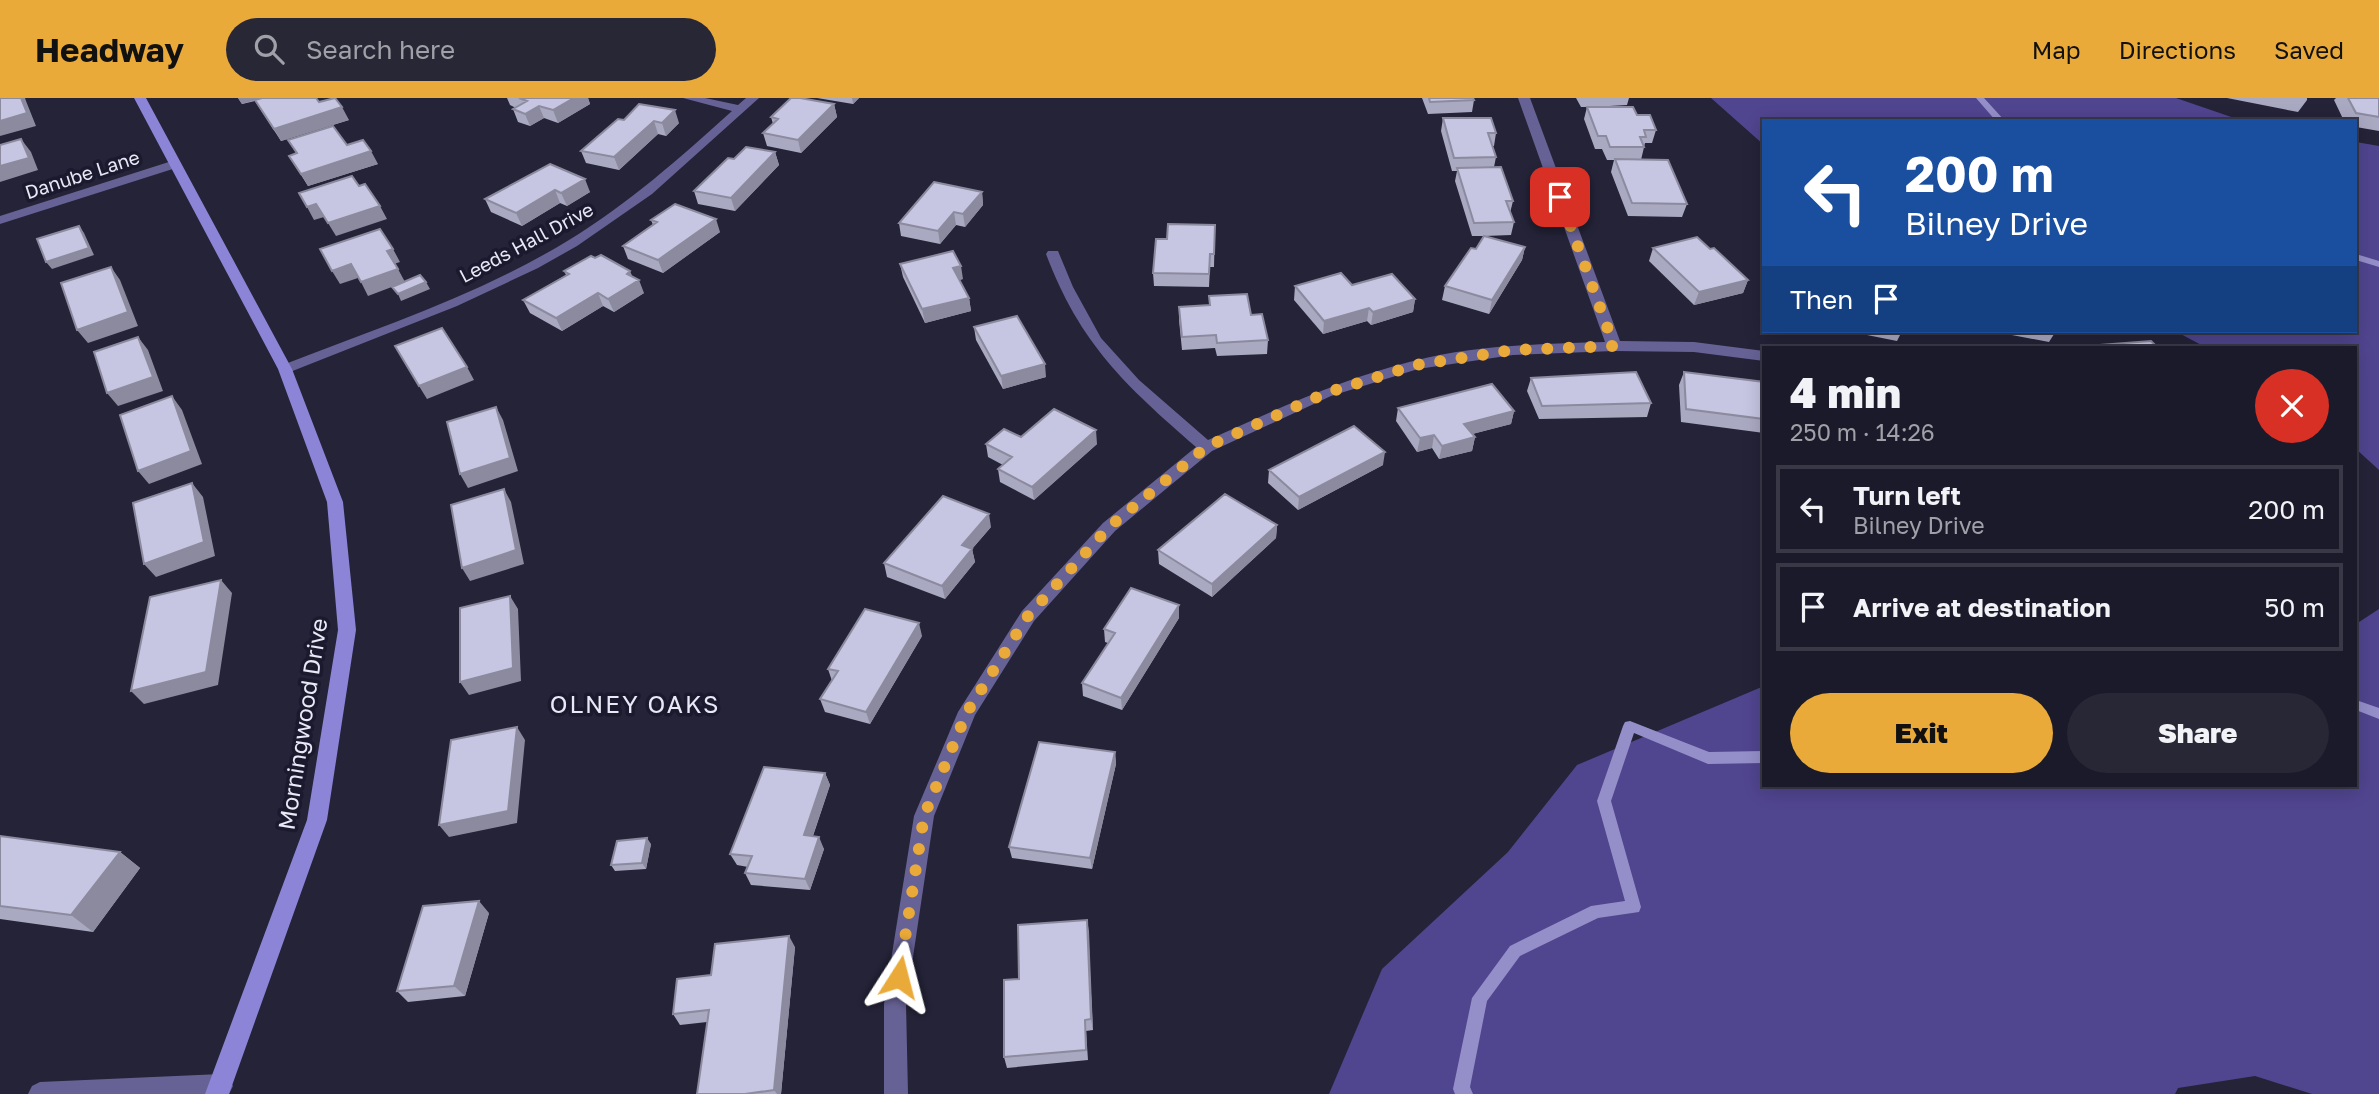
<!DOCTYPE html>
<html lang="en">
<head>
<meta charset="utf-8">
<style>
	body { margin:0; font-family:"Golos Text",sans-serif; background:#282736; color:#f1f3f6; height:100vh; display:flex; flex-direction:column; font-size:26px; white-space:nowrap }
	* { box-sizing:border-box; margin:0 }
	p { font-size:23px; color:#a0a1a8 }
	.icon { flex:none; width:38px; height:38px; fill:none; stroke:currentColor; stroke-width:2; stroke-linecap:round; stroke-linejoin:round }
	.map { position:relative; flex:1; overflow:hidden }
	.sheet { position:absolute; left:1762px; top:248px; width:595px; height:441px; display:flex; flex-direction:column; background:#1b1a2a; border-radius:0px; box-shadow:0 4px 18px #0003,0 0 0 2px #393847 }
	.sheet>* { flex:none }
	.guide { position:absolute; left:1762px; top:21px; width:595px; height:214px; border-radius:0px; box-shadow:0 4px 18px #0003,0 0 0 2px #393847; background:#1a4fa0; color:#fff; overflow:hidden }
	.pin { position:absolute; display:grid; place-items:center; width:60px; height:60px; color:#fff; margin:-30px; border-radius:14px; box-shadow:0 4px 10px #0006 }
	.me { position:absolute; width:77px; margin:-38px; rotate:9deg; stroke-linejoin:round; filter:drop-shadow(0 0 5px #0008) }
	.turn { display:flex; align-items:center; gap:24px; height:147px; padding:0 28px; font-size:32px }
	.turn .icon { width:91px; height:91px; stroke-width:2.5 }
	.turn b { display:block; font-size:49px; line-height:60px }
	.then { display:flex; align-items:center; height:66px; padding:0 28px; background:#0003; gap:14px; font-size:26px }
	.round { display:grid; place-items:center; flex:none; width:74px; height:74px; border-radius:37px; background:#282736 }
	.head { display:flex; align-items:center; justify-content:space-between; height:119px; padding:0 28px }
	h1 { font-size:42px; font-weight:800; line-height:52px }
	.primary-button { display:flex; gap:14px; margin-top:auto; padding:14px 28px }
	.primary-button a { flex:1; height:80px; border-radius:42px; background:#eaaa39; color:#111; font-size:28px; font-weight:800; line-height:80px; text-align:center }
	.primary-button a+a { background:#282736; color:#f1f3f6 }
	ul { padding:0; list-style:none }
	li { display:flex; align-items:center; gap:21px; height:88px; margin:0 14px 10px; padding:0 14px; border:4px solid #393847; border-radius:0px }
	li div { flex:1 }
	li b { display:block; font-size:26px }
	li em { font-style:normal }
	header { display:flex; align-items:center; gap:42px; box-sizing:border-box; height:98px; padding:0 35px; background:#eaaa39; color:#111 }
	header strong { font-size:33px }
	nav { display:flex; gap:38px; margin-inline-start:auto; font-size:24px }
	.search { width:490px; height:63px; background:#282736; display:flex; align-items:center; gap:18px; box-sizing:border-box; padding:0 24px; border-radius:38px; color:#a0a1a8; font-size:26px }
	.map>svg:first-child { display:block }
</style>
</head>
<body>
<header>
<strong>Headway</strong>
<div class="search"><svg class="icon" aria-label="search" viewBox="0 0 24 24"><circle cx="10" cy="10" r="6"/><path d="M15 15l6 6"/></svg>Search here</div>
<nav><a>Map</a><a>Directions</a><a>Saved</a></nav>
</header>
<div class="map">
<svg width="2379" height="996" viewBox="0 0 2379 996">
	<rect width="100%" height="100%" fill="#242338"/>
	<path fill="#50458f" d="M1711 0H2176L2243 23H1764V47Z
		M2356 44 2379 48V372L2356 351V250H2207L2175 233H2356Z
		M2379 511V996H2312L2255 978 2178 990 2175 996H1329L1382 871 1508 754 1577 667 1764 588V688H2356V526Z"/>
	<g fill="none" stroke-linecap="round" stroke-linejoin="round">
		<path fill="#958fc9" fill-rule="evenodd" d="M1976 0H1984L2005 23H1996Z
			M2356 156 2379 163V169L2356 162Z
			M2356 602 2379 610V621L2356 612Z
			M1630 623 1709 654 1764 653V665L1708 666 1634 635 1611 703 1641 809 1639 814 1598 820 1520 858 1487 903 1470 989 1473 996H1455L1453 991 1472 900 1510 848 1591 808 1625 803 1597 703 1623 628 1625 624Z"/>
		<path fill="#676295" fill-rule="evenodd" d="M683 0H705L738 7 746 0H759L652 96 577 148 538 170 457 208 290 274H280V268C377 230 479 197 569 142 628 106 680 60 732 13Z
			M1518 0H1530L1620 243 1694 244 1764 253V263L1694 254 1614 253 1513 257 1418 271 1331 298 1212 353 1115 433 1034 523 975 617 934 718 906 906 908 996H884V906L914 718 958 614 1022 513 1103 425 1196 349C1125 287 1080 246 1046 156L1048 153H1058L1073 189 1101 240 1139 282 1208 342C1275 312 1341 281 1413 263 1475 247 1541 246 1605 244Z
			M175 62 181 66 179 69 0 126V118Z
			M221 976 229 980 233 988 229 996H28L32 988 40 984Z"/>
		<path fill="#8c84d6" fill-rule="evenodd" d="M134 0H146L292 271 343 404 356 532 327 722 229 996H205L307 722 338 532 327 404 278 271Z"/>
	</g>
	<path fill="#aaa9c2" d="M238 0H316L319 4 349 22 281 43 255 3 242 6Z
		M507 0H588L590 6 558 25 544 20 530 28 518 24 513 11 516 10 510 7Z
		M817 0H859L853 6Z
		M1422 0H1473L1474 2 1472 14 1428 16Z
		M1576 0H1629L1627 7 1592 9 1637 17 1656 32 1652 45H1645L1641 62 1687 106 1682 119 1628 118 1611 74 1614 62H1607L1602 51H1595L1584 21 1587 9H1581Z
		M2227 0H2307V2L2298 14Z
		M2336 0H2379V33L2356 29V23H2344L2334 2Z
		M834 6 837 19 801 55 767 48 763 35 773 26 771 19Z
		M1443 20 1496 35 1494 48H1492L1496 59 1494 69 1513 103 1510 115 1514 124 1511 137 1485 138 1525 149 1522 162 1489 216 1442 202 1445 188 1476 151 1484 138H1472L1455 83 1457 73H1452L1441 33Z
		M624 22 679 25 666 38 658 36 619 72 586 65 581 53Z
		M288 42 347 47 378 66 308 88 289 58 296 55Z
		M775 54 779 67 735 113 698 106 694 93 734 61Z
		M550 66 590 94 567 108 560 105 522 128 491 114 485 101Z
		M982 94 983 107 965 129 956 127 940 146 901 138 899 125Z
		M651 122 720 134 663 175 628 161 623 148 653 127Z
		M1215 127 1214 169H1210L1209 189 1154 188 1153 175 1167 141Z
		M1653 150 1710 151 1748 182 1743 195 1694 207 1649 163Z
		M900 166 963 181 959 182 969 200 971 213 925 225 903 179Z
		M564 173 644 195 614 214 603 208 562 233 530 215 523 202 566 177Z
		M1352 187 1415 201 1413 214 1371 227 1367 223 1323 236 1294 202 1295 188Z
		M1209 198 1251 217 1268 242 1267 256 1217 258 1215 250 1182 252 1179 222V209L1209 207Z
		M974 229 1046 279 1003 291 976 242Z
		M1847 233H1902L1897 243Z
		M1991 233H2056L2049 244Z
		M1684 274 1764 284V335L1681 324 1679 287Z
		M1531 280 1651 305 1647 319 1539 321 1527 293Z
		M1398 310 1514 313 1511 326 1472 336 1475 339 1472 353 1439 361 1432 350 1417 354 1396 323Z
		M1021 339 1097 346 1034 402 1000 384 998 371 1003 367 988 359 986 346Z
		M1383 367 1298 412 1268 385 1269 372Z
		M1277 427 1276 440 1212 499 1159 466 1158 452Z
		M991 429 972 451 975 464 945 501 887 479 884 465Z
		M1179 520 1122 612 1083 598 1082 585 1108 545 1105 544 1104 531Z
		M922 538 870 626 825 614 820 601 832 583 828 571Z
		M1115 654 1116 666 1092 771 1012 760 1009 749Z
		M825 675 830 687 813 738 824 751 810 792 751 787 745 775 748 769 737 767 730 756Z
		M0 738 120 754 140 770 93 834 0 821Z
		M651 746 646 771 615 773 611 767Z
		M489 815 465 898 408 904 397 893Z
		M1087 822 1093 932 1086 933 1088 962 1007 970 1004 959 1019 881Z
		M795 849 781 996H697L707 924 680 927 673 916 711 877Z"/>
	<path fill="#8b8a9e" d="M21 0H25L26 3 36 28 0 38V23Z
		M238 0H263L242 6Z
		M574 0H588L590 6 558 25 553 12Z
		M852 0H859L853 6Z
		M834 6 837 19 801 55 798 42Z
		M539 8 544 20 530 28 525 16Z
		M342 9 349 22 281 43 274 31Z
		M675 12 679 25 666 38 662 25Z
		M654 23 658 36 619 72 614 59Z
		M21 41 31 54 38 72 0 84V68Z
		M371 53 378 66 308 88 301 76Z
		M775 54 779 67 735 113 731 100Z
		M585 81 590 94 567 108 561 95Z
		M555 92 560 105 522 128 516 115Z
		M982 94 983 107 965 129 963 116Z
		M316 106 324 119 314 122 307 109Z
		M380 108 387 121 336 138 328 125Z
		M954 114 956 127 940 146 938 133Z
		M716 121 720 134 663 175 658 162Z
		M79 128 84 135 94 157 52 171 46 164Z
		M1525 149 1522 162 1489 216 1492 202Z
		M393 151 400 164 394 166 387 153Z
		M351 166 358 180 340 186 332 173Z
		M961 168 963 181 955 183 953 170Z
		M111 169 120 182 138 228 88 245 77 232Z
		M398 171 405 184 368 198 361 184Z
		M630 173 635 184 639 182 644 195 614 214 608 201 627 176Z
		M1748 182 1743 195 1694 207 1699 194Z
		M426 184 430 191 401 203 398 196Z
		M598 195 603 208 562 233 556 220Z
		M969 200 971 213 925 225 922 211Z
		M1415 201 1413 214 1371 227 1373 214Z
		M1369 210 1367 223 1323 236 1324 223Z
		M138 239 148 252 163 293 118 308 107 295Z
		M1045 266 1046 279 1003 291 1001 278Z
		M467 269 474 282 427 301 419 288Z
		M172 298 182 312 202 366 149 386 138 373Z
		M496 309 503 322 518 373 468 390 460 376Z
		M1514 313 1511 326 1461 339 1464 326Z
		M1096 332 1097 346 1034 402 1032 389Z
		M1434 337 1432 350 1417 354 1420 340Z
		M1475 339 1472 353 1439 361 1442 348Z
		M1385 354 1383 367 1298 412 1299 399Z
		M192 385 203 399 215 458 156 479 144 466Z
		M504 391 511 404 524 466 470 483 462 470Z
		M989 416 991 429 972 451 975 464 945 501 942 488 962 447Z
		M1277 427 1276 440 1212 499V486Z
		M221 482 232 495 218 587 144 606 131 593Z
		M510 498 518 511 521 583 469 597 460 584Z
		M1179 507V520L1122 612 1121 600Z
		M919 525 922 538 870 626 866 614Z
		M517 629 525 642 517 725 449 739 439 727Z
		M1115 654 1116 666 1092 771 1090 760Z
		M825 675 830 687 809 749 804 737Z
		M819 739 824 751 810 792 805 781Z
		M647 740 651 746 646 771 642 765Z
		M120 754 140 770 93 834 71 817Z
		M479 803 489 815 465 898 454 888Z
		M1087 822 1089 833 1093 932 1091 921Z
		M789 838 795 849 781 996H777L774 992Z"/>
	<path fill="#c6c5e2" stroke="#8b8a9e" stroke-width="2" d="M0 0H21L27 15 0 23Z
		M262 0H316L319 4 335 0 342 9 274 31 255 2Z
		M519 0H574L553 12 539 8 525 16 513 11 527 3Z
		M791 0H800L834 6 798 42 763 35 778 21 771 19Z
		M1429 0H1473L1474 2 1430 4Z
		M2348 0H2379V19L2356 15Z
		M639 6 675 12 662 25 654 23 614 59 581 53 618 21 624 22Z
		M1587 9H1633L1637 17H1650L1656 32H1644L1646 39H1640L1644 49H1610L1606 38H1598Z
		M1443 20H1491L1496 35H1488L1496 59 1454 60Z
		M333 28 347 47 363 42 371 53 301 76 289 58 297 55 288 42Z
		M21 41 29 60 0 68V47Z
		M746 49 775 54 731 100 694 93 728 60 734 61Z
		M1615 61 1668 62 1687 106 1632 105Z
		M550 66 585 81 561 95 555 92 516 115 485 101Z
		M1501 69 1513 103H1506L1514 124 1474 125 1457 70Z
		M352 78 359 88 365 86 380 108 328 125 316 106 307 109 299 95Z
		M934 84 982 94 963 116 954 114 938 133 899 125Z
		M675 106 716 121 658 162 623 148 657 124 651 122Z
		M1168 126 1215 127 1214 156H1210L1209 176 1153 175 1156 141H1167Z
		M79 128 89 150 46 164 37 141Z
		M380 131 393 151 387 153 398 171 361 184 351 166 332 173 320 151Z
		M1484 138 1525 149 1492 202 1445 188 1471 150 1476 151Z
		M1697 139 1710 151 1714 150 1748 182 1699 194 1653 150Z
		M953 153 961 168 953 170 969 200 922 211 900 166Z
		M601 157 630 173 627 176 639 182 608 201 598 195 556 220 523 202 569 176 564 173 591 158 595 160Z
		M111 169 128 214 77 232 61 185Z
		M1341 175 1352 187 1392 176 1415 201 1373 214 1369 210 1324 223 1295 188Z
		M420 177 426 184 398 196 392 189Z
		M1247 196 1251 217 1262 216 1268 242 1217 245 1216 237 1182 239 1179 209 1210 207 1209 198Z
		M1017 218 1045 266 1001 278 974 229Z
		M442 230 467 269 419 288 395 248Z
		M138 239 153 279 107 295 94 254Z
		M2151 243 2158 250H2100L2098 247Z
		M1636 274 1651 305 1542 308 1531 280Z
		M1684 274 1764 284V321L1686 311Z
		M1492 286 1514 313 1464 326 1475 339 1442 348 1434 337 1420 340 1398 310Z
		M172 298 191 353 138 373 120 317Z
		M496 309 510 360 460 376 447 324Z
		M1054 311 1096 332 1032 389 998 371 1012 359 986 346 1004 331 1021 339Z
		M1354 328 1385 354 1299 399 1269 372Z
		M192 385 204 444 144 466 133 405Z
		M504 391 516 452 462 470 451 407Z
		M1225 396 1277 427 1212 486 1158 452Z
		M943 398 989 416 962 447 972 451 942 488 884 465Z
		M221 482 206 574 131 593 150 499Z
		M1131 490 1179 507 1121 600 1082 585 1115 535 1104 531Z
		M510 498 513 570 460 584V510Z
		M865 511 919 525 866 614 820 601 838 573 828 571Z
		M517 629 508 713 439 727 451 642Z
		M1039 644 1115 654 1090 760 1009 749Z
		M764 669 825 675 804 737 819 739 805 781 745 775 752 758 730 756Z
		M0 738 120 754 71 817 0 808Z
		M647 740 642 765 611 767 617 743Z
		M479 803 454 888 397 893 423 808Z
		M1087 822 1091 921 1085 922 1086 952 1004 959V882L1019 881 1018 827Z
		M789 838 774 992 745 996H697L709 912 673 916 677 881 711 877 715 846Z"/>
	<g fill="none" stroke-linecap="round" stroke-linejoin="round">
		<path stroke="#eaaa39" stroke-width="12" stroke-dasharray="0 21.6" d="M899 879 924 718 967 614 1028 518 1109 429 1206 349 1326 295 1416 267 1513 252 1614 248 1560 99"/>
	</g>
	<g text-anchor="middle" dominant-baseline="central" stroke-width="7" stroke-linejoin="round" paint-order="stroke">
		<g font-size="19" fill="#e8e8f6" stroke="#1b192e">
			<text transform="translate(82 76) rotate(-18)">Danube Lane</text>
			<text transform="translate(526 144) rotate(-28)">Leeds Hall Drive</text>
		</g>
		<g font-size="23" fill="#e8e8f6" stroke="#1b192e">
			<text transform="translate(302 626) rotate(-81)">Morningwood Drive</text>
		</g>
		<g font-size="24" letter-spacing="2" fill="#e8e8f6" stroke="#1b192e">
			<text x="635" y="605">OLNEY OAKS</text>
		</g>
	</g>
</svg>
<div class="pin" style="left:1560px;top:99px;background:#d93025"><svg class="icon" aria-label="arrive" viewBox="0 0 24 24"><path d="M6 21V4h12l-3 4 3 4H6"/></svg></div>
<svg class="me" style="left:899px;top:879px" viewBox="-20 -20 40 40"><path d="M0-17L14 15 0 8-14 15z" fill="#eaaa39" stroke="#fff" stroke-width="4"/></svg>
<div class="guide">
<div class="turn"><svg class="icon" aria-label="left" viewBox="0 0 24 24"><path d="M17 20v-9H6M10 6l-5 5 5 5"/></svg><div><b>200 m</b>Bilney Drive</div></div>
<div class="then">Then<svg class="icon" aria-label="arrive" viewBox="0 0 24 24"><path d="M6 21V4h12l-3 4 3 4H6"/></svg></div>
</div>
<section class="sheet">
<div class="head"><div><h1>4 min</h1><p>250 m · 14:26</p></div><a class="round" style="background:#d93025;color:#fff"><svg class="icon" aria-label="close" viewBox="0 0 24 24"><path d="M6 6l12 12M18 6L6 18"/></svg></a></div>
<ul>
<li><svg class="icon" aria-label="left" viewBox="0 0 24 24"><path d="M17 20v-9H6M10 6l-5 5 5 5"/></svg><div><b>Turn left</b><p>Bilney Drive</p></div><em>200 m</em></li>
<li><svg class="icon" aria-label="arrive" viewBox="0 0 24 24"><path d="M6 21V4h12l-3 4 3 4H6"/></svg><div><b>Arrive at destination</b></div><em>50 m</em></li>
</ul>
<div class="primary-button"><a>Exit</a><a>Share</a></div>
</section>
</div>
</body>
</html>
